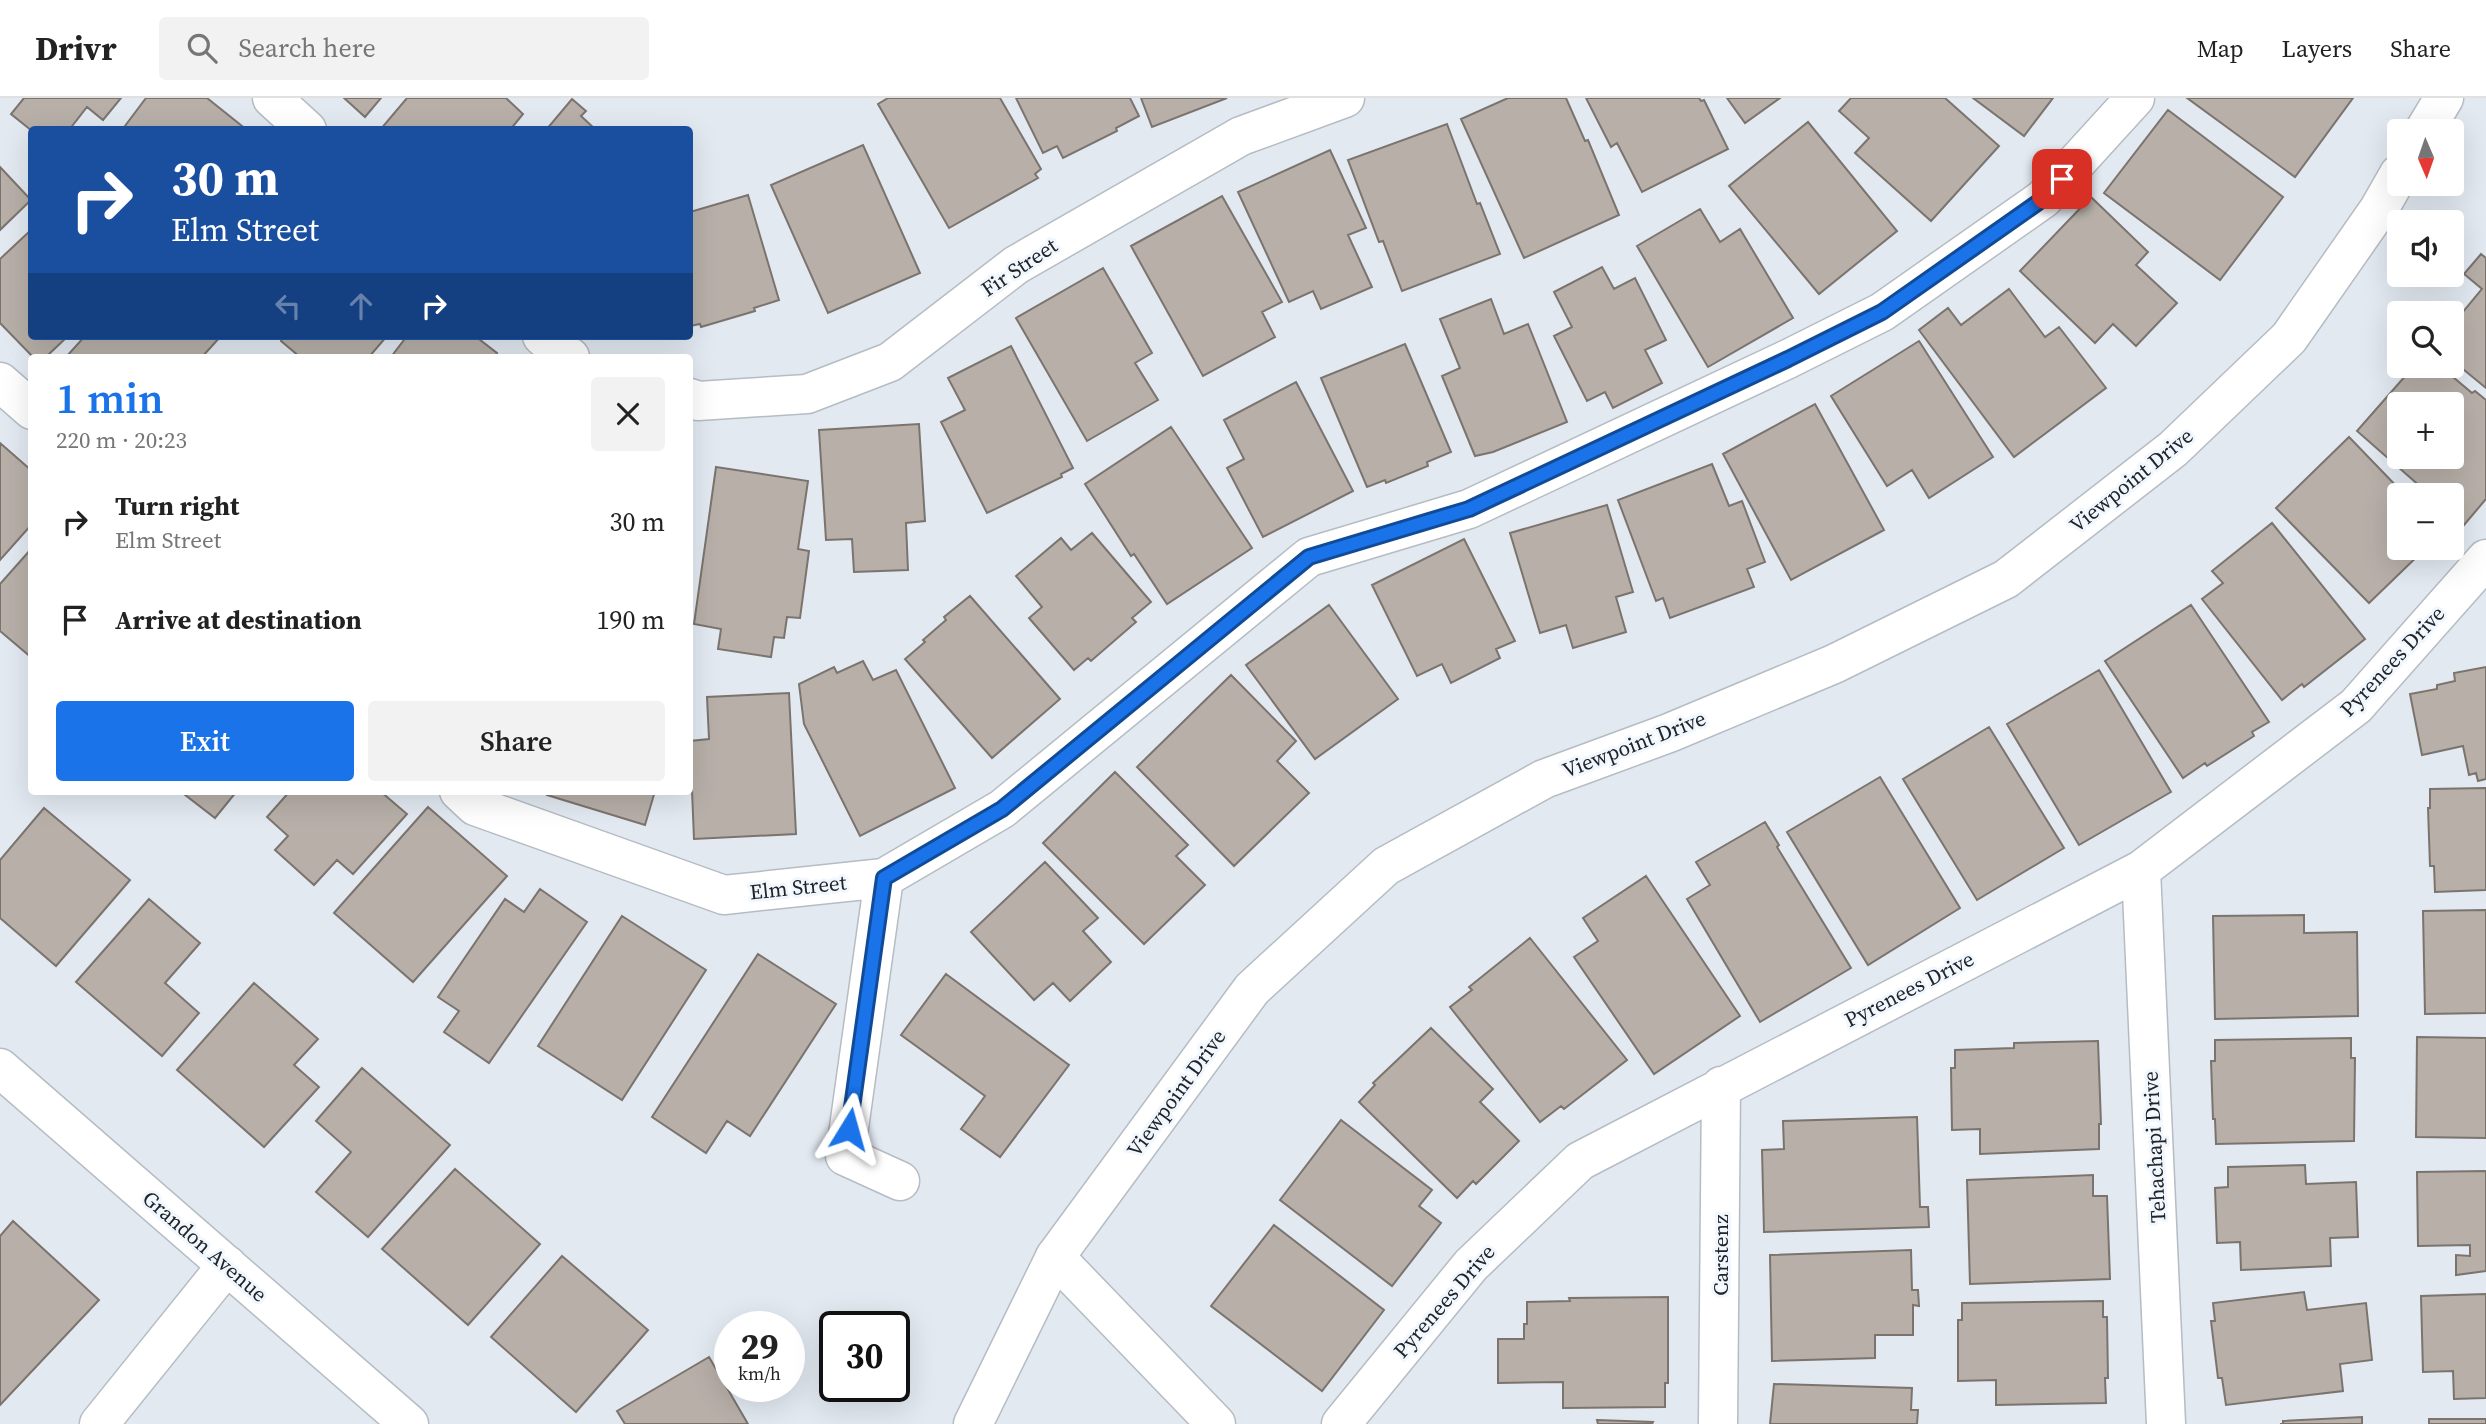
<!DOCTYPE html>
<html lang="en">
<head>
<meta charset="utf-8">
<style>
	body { margin:0; font-family:"Source Serif 4",serif; background:#f2f2f2; color:#222; height:100vh; display:flex; flex-direction:column; font-size:26px; white-space:nowrap }
	* { box-sizing:border-box; margin:0 }
	p { font-size:23px; color:#767676 }
	.icon { flex:none; width:38px; height:38px; fill:none; stroke:currentColor; stroke-width:2; stroke-linecap:round; stroke-linejoin:round }
	.map { position:relative; flex:1; overflow:hidden }
	.sheet { position:absolute; left:28px; top:256px; width:665px; height:441px; display:flex; flex-direction:column; background:#fff; border-radius:7px; box-shadow:0 7px 28px #0002 }
	.sheet>* { flex:none }
	.top-card { position:absolute; left:28px; top:28px; width:665px; height:214px; border-radius:7px; box-shadow:0 7px 28px #0002; background:#1a4fa0; color:#fff; overflow:hidden }
	.needle { width:46px; rotate:178deg }
	.controls { position:absolute; left:2387px; top:21px; display:grid; gap:14px }
	.controls a { display:grid; place-items:center; width:77px; height:77px; border-radius:7px; background:#fff; box-shadow:0 7px 28px #0002; font-size:35px }
	.speed { position:absolute; left:714px; top:1213px; display:flex; gap:14px; font-size:35px; font-weight:700; text-align:center }
	.speed>* { display:grid; place-content:center; width:91px; height:91px; border-radius:50%; background:#fff; box-shadow:0 7px 28px #0002; line-height:1 }
	.speed small { font-size:18px; font-weight:400 }
	.speed .limit { border:4px solid #111; border-radius:10px; background:#fff; color:#111 }
	.pin { position:absolute; display:grid; place-items:center; width:60px; height:60px; color:#fff; margin:-30px; border-radius:14px; box-shadow:0 4px 10px #0006 }
	.me { position:absolute; width:77px; margin:-38px; rotate:8deg; stroke-linejoin:round; filter:drop-shadow(0 0 5px #0008) }
	.turn { display:flex; align-items:center; gap:24px; height:147px; padding:0 28px; font-size:32px }
	.turn .icon { width:91px; height:91px; stroke-width:2.5 }
	.turn b { display:block; font-size:49px; line-height:60px }
	.lanes { display:flex; align-items:center; height:66px; padding:0 28px; background:#0003; justify-content:center; gap:35px; direction:ltr }
	.lanes .off { opacity:.35 }
	.round { display:grid; place-items:center; flex:none; width:74px; height:74px; border-radius:7px; background:#f2f2f2 }
	.headline { display:flex; align-items:center; justify-content:space-between; height:119px; padding:0 28px }
	h1 { font-size:42px; font-weight:600; line-height:52px; color:#1a73e8 }
	.button { display:flex; gap:14px; margin-top:auto; padding:14px 28px }
	.button a { flex:1; height:80px; border-radius:7px; background:#1a73e8; color:#fff; font-size:28px; font-weight:600; line-height:80px; text-align:center }
	.button a+a { background:#f2f2f2; color:#222 }
	ul { padding:0; list-style:none }
	li { display:flex; align-items:center; gap:21px; height:98px; padding:0 28px }
	li div { flex:1 }
	li b { display:block; font-size:26px }
	li em { font-style:normal }
	header { display:flex; align-items:center; gap:42px; box-sizing:border-box; height:98px; padding:0 35px; background:#fff; border-bottom:2px solid #e0e0e0 }
	header strong { font-size:33px }
	nav { display:flex; gap:38px; margin-inline-start:auto; font-size:24px }
	.search { width:490px; height:63px; background:#f2f2f2; display:flex; align-items:center; gap:18px; box-sizing:border-box; padding:0 24px; border-radius:7px; color:#767676; font-size:26px }
	.map>svg:first-child { display:block }
</style>
</head>
<body>
<header>
<strong>Drivr</strong>
<div class="search"><svg class="icon" aria-label="search" viewBox="0 0 24 24"><circle cx="10" cy="10" r="6"/><path d="M15 15l6 6"/></svg>Search here</div>
<nav><a>Map</a><a>Layers</a><a>Share</a></nav>
</header>
<div class="map">
<svg width="2486" height="1326" viewBox="0 0 2486 1326">
	<rect width="100%" height="100%" fill="#e2e9f1"/>
	<path fill="#b7afa8" stroke="#7b746e" stroke-width="2" fill-rule="evenodd" d="M24 0H121L103 22 87 9 69 32H32V33L11 16Z
		M146 0H207L247 32H122Z
		M344 0H381L365 19Z
		M407 0H506L523 16 510 32H380Z
		M888 0H1000L1041 71 1035 76 1038 80 949 130 878 6Z
		M1016 0H1130L1139 18 1116 30 1117 33 1063 60 1057 48 1043 55Z
		M1141 0H1227L1152 29Z
		M1508 0H1566L1585 43 1588 42 1619 117 1524 160 1461 21Z
		M1586 0H1699L1701 3 1704 2 1728 51 1642 94 1617 45 1611 49Z
		M1727 0H1780L1745 25Z
		M1851 0H1945L1999 48 1931 123 1855 55 1869 40 1839 13Z
		M1973 0H2053L2024 38Z
		M2187 0H2353L2295 79Z
		M572 1 586 13 581 18 596 32H546Z
		M2168 12 2283 99 2220 182 2104 95Z
		M1808 24 1897 133 1819 196 1729 88Z
		M1447 26 1477 106 1480 105 1500 156 1402 193 1383 143 1379 144 1348 62Z
		M863 47 920 175 828 215 771 87Z
		M1330 52 1366 130 1348 137 1372 189 1321 211 1313 193 1289 204 1238 94Z
		M0 69 31 102 0 132Z
		M748 97 779 202 754 210 755 213 701 229 700 226 690 228V114Z
		M1222 98 1282 204 1262 214 1275 239 1203 278 1131 148Z
		M2091 99 2148 154 2136 167 2177 205 2136 248 2113 226 2095 245 2020 173Z
		M1700 111 1720 144 1740 131 1793 220 1708 269 1637 148Z
		M32 131V238H68L46 259H33L0 225V161Z
		M2481 156 2486 160V290L2452 262V227L2482 191 2464 176Z
		M1602 169 1614 191 1635 180 1666 242 1645 252 1662 285 1613 310 1605 294 1587 303 1554 238 1572 229 1554 194Z
		M1103 170 1152 255 1135 265 1158 302 1087 343 1016 220Z
		M2009 191 2045 239 2059 229 2106 290 2014 359 1919 232 1948 210 1961 227Z
		M1491 201 1504 236 1528 226 1567 324 1493 354 1475 358 1442 278 1460 270 1440 221Z
		M85 238H221L202 259H66Z
		M282 238H387L369 259H300L281 243 283 239Z
		M407 238H475L497 255 495 258 496 259H391Z
		M1919 243 1993 359 1929 400 1912 372 1887 388 1831 298Z
		M1405 246 1451 354 1427 364 1428 368 1386 385 1385 382 1367 389 1321 280Z
		M1011 248 1073 370 1061 376 1062 379 987 415 941 324 965 312 948 280Z
		M2414 268H2440L2472 295 2475 293 2486 302V401L2464 427 2452 416V397H2430L2357 333ZM2399 306H2452V359H2399Z
		M1296 284 1353 393 1263 439 1227 370 1244 361 1224 322Z
		M1815 306 1884 432 1791 482 1723 356Z
		M919 326 925 423 906 425 908 472 854 474 852 441 826 442 819 332Z
		M1171 329 1252 450 1167 506 1134 456 1131 458 1085 386Z
		M2349 339 2405 397H2399V450H2426L2369 505 2276 410Z
		M0 345 32 373V426L0 462Z
		M1712 366 1729 408 1742 403 1765 464 1747 471 1754 489 1670 520 1663 500 1656 503 1618 402Z
		M716 369 808 383 798 451 809 453 800 520 787 519 784 540 774 539 771 559 718 551 721 531 694 526Z
		M1607 407 1633 494 1616 499 1626 534 1573 550 1566 527 1540 535 1510 435Z
		M2272 425 2365 541 2304 589 2302 586 2282 602 2202 501 2223 485 2212 473Z
		M1092 435 1151 504 1132 520 1136 524 1091 563 1088 560 1074 572 1029 520 1042 509 1016 478 1061 440 1071 452Z
		M1464 441 1515 543 1496 551 1500 560 1451 585 1442 566 1417 578 1372 487Z
		M32 450V560L0 533V486Z
		M970 498 1060 601 992 660 905 561 925 544 923 542 946 522 944 519Z
		M1329 507 1398 601 1315 661 1246 567Z
		M2191 507 2269 624 2252 634 2254 638 2207 668 2205 665 2183 680 2105 563Z
		M863 563 873 582 896 572 955 690 860 738 804 626 799 586 834 569 837 575Z
		M2486 569V681L2478 683 2476 675 2469 677 2463 648 2422 657 2410 596 2437 591V587L2455 583 2454 575Z
		M2099 572 2171 694 2079 747 2007 626Z
		M1231 577 1296 643 1277 663 1309 695 1234 768 1137 669Z
		M789 595 796 736 694 741 690 643 709 641 707 599Z
		M1989 629 2064 750 1977 802 1903 681Z
		M1115 674 1188 747 1176 758 1205 787 1144 846 1043 745Z
		M1880 679 1960 810 1868 867 1787 734Z
		M2486 690V792L2435 794 2434 768H2430L2428 710H2430V691Z
		M180 693H237L215 720Z
		M290 693H380L407 716 353 776 337 762 314 787 275 752 288 738 267 719Z
		M548 693H655L645 727 547 697Z
		M428 709 507 778 413 884 334 815Z
		M44 710 130 782 56 868 0 820V762Z
		M1765 724 1779 747 1777 749 1851 870 1760 924 1687 801 1710 787 1696 764Z
		M1045 764 1098 820 1083 833 1111 864 1070 903 1053 885 1034 902 971 834Z
		M1646 778 1740 918 1654 976 1574 859 1598 843 1583 820Z
		M540 791 587 824 489 965 444 934 459 913 438 899 505 801 524 814Z
		M149 801 200 845 165 885 199 915 162 958 76 884Z
		M2486 812V915L2425 916 2423 813Z
		M2304 817V835L2357 834 2358 918 2215 921 2213 818Z
		M622 818 706 872 622 1002 538 948Z
		M1530 840 1627 962 1564 1011 1561 1008 1540 1024 1450 909 1472 892 1469 889Z
		M758 856 836 906 750 1038 727 1023 706 1055 652 1019Z
		M946 876 1069 967 1000 1059 961 1031 985 998 901 937Z
		M254 885 318 941 294 967 319 989 264 1049 177 972Z
		M1431 930 1493 991 1480 1004 1519 1043 1476 1086 1473 1083 1457 1100 1359 1004 1375 987 1373 985Z
		M2417 939 2486 940V1040L2416 1039Z
		M2351 940V960H2355L2354 1043 2216 1046 2215 1021H2213L2211 963H2215V942Z
		M2098 943 2101 1026H2099V1051L1980 1056V1031L1952 1032 1951 970H1955V952L2014 950V945Z
		M362 970 450 1047 368 1139 316 1094 351 1054 316 1023Z
		M1917 1019 1920 1109H1928L1929 1129 1764 1134 1762 1052 1784 1051 1783 1023Z
		M1341 1022 1432 1092 1419 1108 1441 1125 1392 1188 1280 1102Z
		M2305 1067 2306 1086 2356 1084 2358 1139 2330 1140 2331 1168 2241 1172 2240 1144 2217 1145 2215 1090 2228 1089V1069Z
		M455 1071 540 1146 468 1227 382 1151Z
		M2486 1073V1173L2456 1177V1157L2470 1158V1147L2418 1148 2417 1074Z
		M2093 1077V1098H2107L2110 1181 1970 1186 1967 1082Z
		M13 1123 99 1202 0 1307V1138Z
		M1274 1127 1384 1212 1322 1293 1211 1208Z
		M1911 1152 1912 1192H1918L1919 1208 1913 1207V1237H1875V1260L1772 1263 1770 1157Z
		M562 1158 648 1232 576 1314 491 1239Z
		M2304 1194 2307 1212 2366 1205 2372 1262 2340 1266 2343 1293 2226 1307 2222 1280H2218L2211 1223H2215L2213 1205Z
		M2486 1196V1300L2454 1301 2453 1273 2423 1274 2421 1198Z
		M1668 1199V1285H1665V1309L1563 1310V1284L1498 1285V1241H1524V1226H1527V1204L1570 1203 1569 1200Z
		M2103 1203V1219H2107L2108 1280H2105L2106 1305 1996 1307V1282L1958 1283V1222H1962V1205Z
		M709 1259 748 1326H625L617 1313Z
		M1774 1286 1912 1290 1911 1312H1918L1917 1326H1770Z
		M2362 1319V1326H2280H2283V1323Z
		M2429 1321H2486V1326H2429Z
		M1597 1322 1653 1324 1652 1326H1598Z"/>
	<g fill="none" stroke-linecap="round" stroke-linejoin="round">
		<defs>
			<path id="street" d="M272 0 307 32
				M542 238 564 257 570 259
				M0 284 32 312
				M690 300 698 303 807 296 890 264 1016 167 1241 38 1345 0
				M459 693 475 708 724 797 884 780 1002 711 1309 459 1469 411 1788 261 1882 214 2043 101 2135 0
				M2141 772 2166 1326
				M884 780 845 1058 900 1083
				M0 970 409 1326
				M1055 1159 1216 1326
				M99 1326 227 1167
				M1341 1326 1471 1167 1580 1063 2141 772 2356 608 2486 461
				M1718 1326 1721 988"/>
			<path id="secondary" d="M2424 33 2444 0
				M973 1326 1055 1159 1252 891 1386 768 1544 681 1669 635 1834 566 2006 481 2173 351 2289 240 2379 111 2399 76"/>
		</defs>
		<use href="#street" stroke="#b5bcc3" stroke-width="41"/>
		<use href="#secondary" stroke="#b5bcc3" stroke-width="41"/>
		<use href="#street" stroke="#fff" stroke-width="38"/>
		<use href="#secondary" stroke="#fff" stroke-width="38"/>
	</g>
	<g fill="none" stroke-linecap="round" stroke-linejoin="round">
		<defs>
			<path id="route" d="M849 1031 884 780 1002 711 1309 459 1469 411 1788 261 1882 214 2043 101 2062 81"/>
		</defs>
		<use href="#route" stroke="#114b97" stroke-width="18"/>
		<use href="#route" stroke="#1a73e8" stroke-width="12"/>
	</g>
	<g text-anchor="middle" dominant-baseline="central" stroke-width="6" stroke-linejoin="round" paint-order="stroke">
		<g font-size="21" fill="#212326" stroke="#f0f7fe">
			<text transform="translate(1019 169) rotate(-34)">Fir Street</text>
			<text transform="translate(2131 382) rotate(-39)">Viewpoint Drive</text>
			<text transform="translate(2392 563) rotate(-47)">Pyrenees Drive</text>
			<text transform="translate(1634 646) rotate(-21)">Viewpoint Drive</text>
			<text transform="translate(798 789) rotate(-6)">Elm Street</text>
			<text transform="translate(1909 891) rotate(-27)">Pyrenees Drive</text>
			<text transform="translate(1176 995) rotate(-54)">Viewpoint Drive</text>
			<text transform="translate(2154 1049) rotate(-93)">Tehachapi Drive</text>
			<text transform="translate(205 1148) rotate(41)">Grandon Avenue</text>
			<text transform="translate(1720 1157) rotate(-90)">Carstenz</text>
			<text transform="translate(1444 1203) rotate(-49)">Pyrenees Drive</text>
		</g>
	</g>
</svg>
<div class="controls">
<a><svg class="needle" viewBox="-14 -14 28 28"><path d="M0-13l5 13h-10z" fill="#e53935"/><path d="M0 13l5-13h-10z" fill="#767676"/></svg></a>
<a><svg class="icon" aria-label="sound" viewBox="0 0 24 24"><path d="M4 9h4l5-4v14l-5-4H4zM17 9q2 3 0 6"/></svg></a>
<a><svg class="icon" aria-label="search" viewBox="0 0 24 24"><circle cx="10" cy="10" r="6"/><path d="M15 15l6 6"/></svg></a>
<a>+</a>
<a>−</a>
</div>
<div class="speed"><div>29<small>km/h</small></div><div class="limit">30</div></div>
<div class="pin" style="left:2062px;top:81px;background:#d93025"><svg class="icon" aria-label="arrive" viewBox="0 0 24 24"><path d="M6 21V4h12l-3 4 3 4H6"/></svg></div>
<svg class="me" style="left:849px;top:1031px" viewBox="-20 -20 40 40"><path d="M0-17L14 15 0 8-14 15z" fill="#1a73e8" stroke="#fff" stroke-width="4"/></svg>
<div class="top-card">
<div class="turn"><svg class="icon" aria-label="right" viewBox="0 0 24 24"><path d="M7 20v-9h11M14 6l5 5-5 5"/></svg><div><b>30 m</b>Elm Street</div></div>
<div class="lanes"><svg class="icon off" aria-label="left" viewBox="0 0 24 24"><path d="M17 20v-9H6M10 6l-5 5 5 5"/></svg><svg class="icon off" aria-label="ahead" viewBox="0 0 24 24"><path d="M12 20V5M6 11l6-6 6 6"/></svg><svg class="icon" aria-label="right" viewBox="0 0 24 24"><path d="M7 20v-9h11M14 6l5 5-5 5"/></svg></div>
</div>
<section class="sheet">
<div class="headline"><div><h1>1 min</h1><p>220 m · 20:23</p></div><a class="round"><svg class="icon" aria-label="close" viewBox="0 0 24 24"><path d="M6 6l12 12M18 6L6 18"/></svg></a></div>
<ul>
<li><svg class="icon" aria-label="right" viewBox="0 0 24 24"><path d="M7 20v-9h11M14 6l5 5-5 5"/></svg><div><b>Turn right</b><p>Elm Street</p></div><em>30 m</em></li>
<li><svg class="icon" aria-label="arrive" viewBox="0 0 24 24"><path d="M6 21V4h12l-3 4 3 4H6"/></svg><div><b>Arrive at destination</b></div><em>190 m</em></li>
</ul>
<div class="button"><a>Exit</a><a>Share</a></div>
</section>
</div>
</body>
</html>
